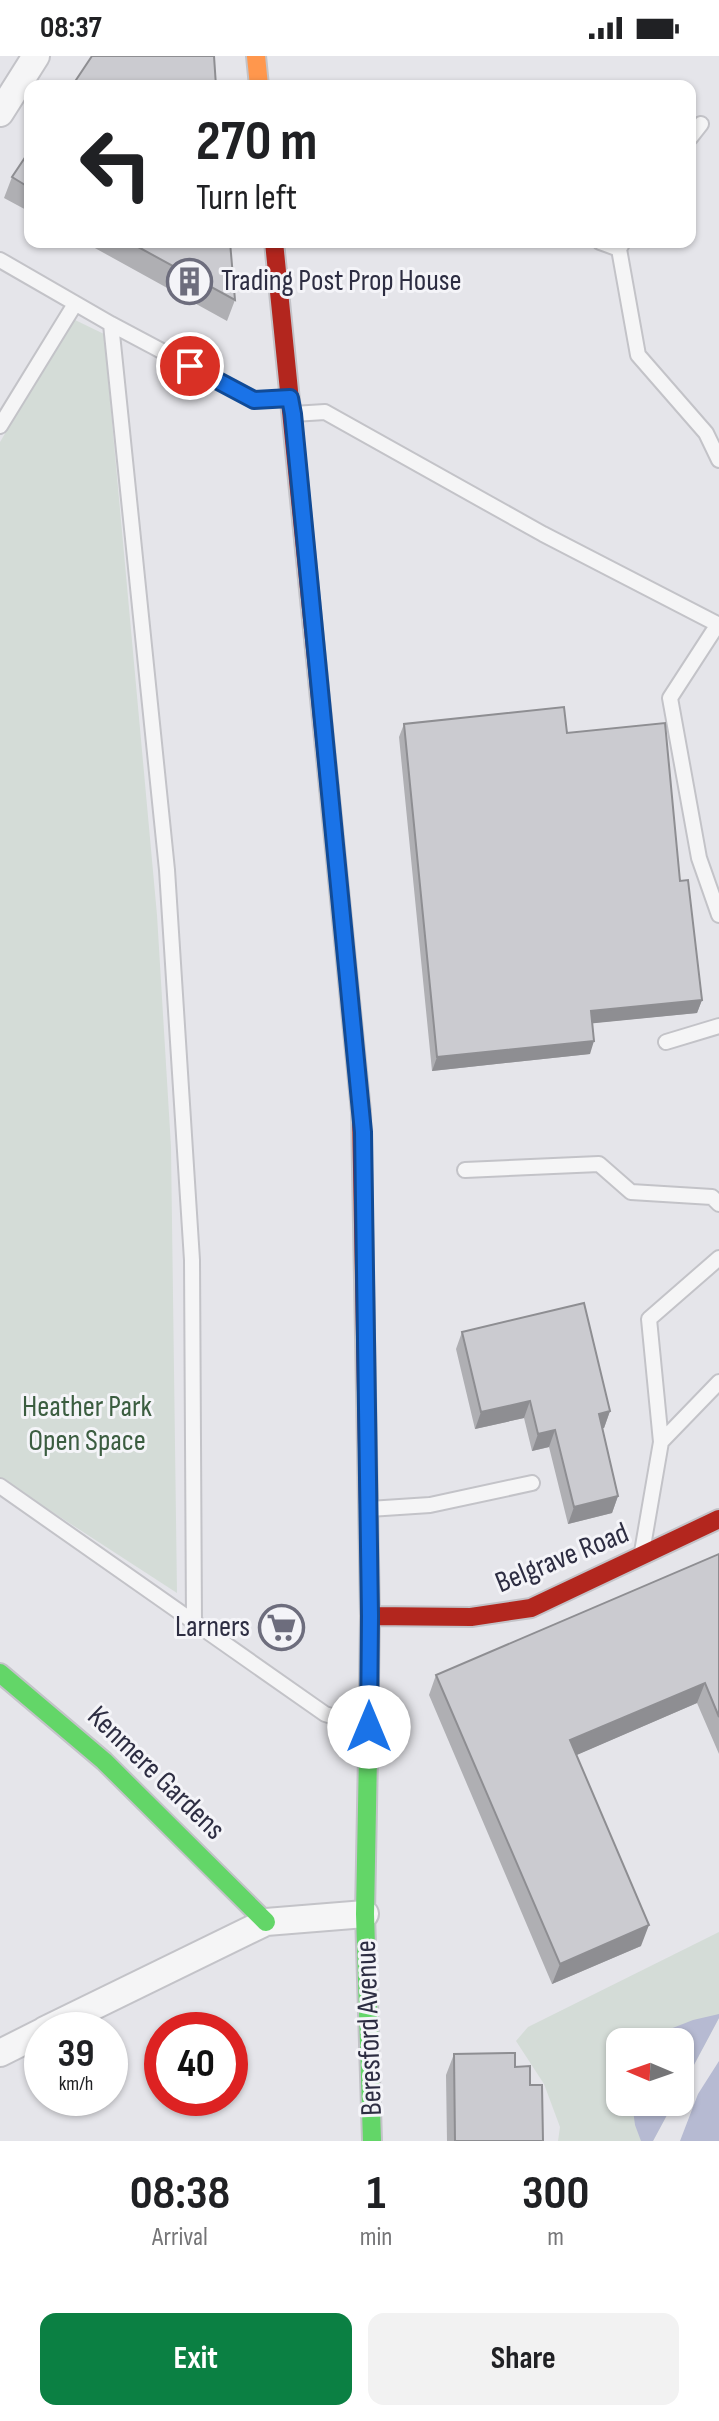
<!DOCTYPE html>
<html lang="en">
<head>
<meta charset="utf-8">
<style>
	body { margin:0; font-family:"Sofia Sans Condensed",sans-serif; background:#f2f2f2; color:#202124; height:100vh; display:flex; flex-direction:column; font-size:30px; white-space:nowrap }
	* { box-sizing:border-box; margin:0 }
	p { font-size:26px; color:#757577 }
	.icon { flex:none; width:44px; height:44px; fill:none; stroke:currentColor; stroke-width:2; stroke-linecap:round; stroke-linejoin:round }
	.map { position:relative; height:2085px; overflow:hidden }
	.details { display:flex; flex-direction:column; background:#fff; flex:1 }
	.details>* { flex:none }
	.top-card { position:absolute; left:24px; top:24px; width:672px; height:168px; border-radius:16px; box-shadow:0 2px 6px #0004; background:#fff; color:#202124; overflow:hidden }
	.needle { width:52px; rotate:272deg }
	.controls { position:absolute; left:606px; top:1972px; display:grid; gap:16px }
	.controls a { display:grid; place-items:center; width:88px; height:88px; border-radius:16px; background:#fff; box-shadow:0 2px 6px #0004; font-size:40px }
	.speed { position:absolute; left:24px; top:1956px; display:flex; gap:16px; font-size:40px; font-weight:700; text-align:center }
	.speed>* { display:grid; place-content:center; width:104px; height:104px; border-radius:50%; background:#fff; box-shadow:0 2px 6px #0004; line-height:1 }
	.speed small { font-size:20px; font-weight:400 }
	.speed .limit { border:12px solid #d22; background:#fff; color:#111 }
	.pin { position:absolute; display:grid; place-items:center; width:68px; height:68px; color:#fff; margin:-34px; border:4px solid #fff; border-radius:50%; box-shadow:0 2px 8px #0007 }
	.me { position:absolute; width:88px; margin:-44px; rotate:0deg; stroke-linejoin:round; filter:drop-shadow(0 0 6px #0008) }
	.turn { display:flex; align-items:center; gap:28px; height:168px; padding:0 40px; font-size:36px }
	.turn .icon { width:104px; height:104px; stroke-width:2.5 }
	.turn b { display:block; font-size:56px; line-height:68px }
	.eta { display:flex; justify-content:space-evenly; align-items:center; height:136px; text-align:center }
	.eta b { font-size:48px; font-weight:700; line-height:56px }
	.cta { display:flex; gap:16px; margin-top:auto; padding:16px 40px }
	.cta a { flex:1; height:92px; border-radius:16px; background:#0b8043; color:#fff; font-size:32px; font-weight:700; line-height:92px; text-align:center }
	.cta a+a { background:#f2f2f2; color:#202124 }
	.status { display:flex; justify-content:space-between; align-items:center; height:56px; padding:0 40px; background:#fff; direction:ltr }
	.status svg { height:22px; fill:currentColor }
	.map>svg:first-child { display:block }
</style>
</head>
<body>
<div class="status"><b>08:37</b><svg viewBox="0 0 49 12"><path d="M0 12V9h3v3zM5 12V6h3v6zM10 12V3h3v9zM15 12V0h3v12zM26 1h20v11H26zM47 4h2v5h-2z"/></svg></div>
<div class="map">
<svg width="719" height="2085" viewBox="0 0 719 2085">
	<rect width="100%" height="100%" fill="#e5e5ea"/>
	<path fill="#d4dcd7" d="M73 263 104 278 157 859 171 1091 177 1537 0 1422V386Z
		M719 1876V1962L680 2035V1986H620V2046H674L653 2085H558L560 2071 544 2028 516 1985 528 1971Z"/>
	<path fill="#b6bad2" d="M719 1958V1962L680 2035V1986H676L678 1982 660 1977 693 1964Z
		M719 2005V2085H680L698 2038Z
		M632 2046 644 2049 646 2046H674L653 2085H641L635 2069Z"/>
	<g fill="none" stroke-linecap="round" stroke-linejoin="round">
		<defs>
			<path id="lane" d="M690 82 701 68
				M600 186 619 193
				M623 186 619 193 638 299 706 377 719 404
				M0 204 111 268 254 344 287 342
				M111 268 167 814 192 1204 194 1566
				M293 358 325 356 543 478 719 569
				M0 370 75 248
				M718 568 670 642 699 802 719 859
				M666 986 719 970
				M465 1114 599 1108 631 1136 712 1141 719 1148
				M661 1386 719 1326
				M0 1430 325 1658 365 1670
				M369 1453 430 1449 532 1427
				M642 1496 661 1386 649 1263 719 1202"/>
			<path id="street" d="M0 57 36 0
				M45 1974 266 1866 365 1858
				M0 1997 42 1976"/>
			<path id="fast" d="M0 1617 104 1705 266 1866
				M368 1698 365 1858 372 2085"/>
			<path id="slow" d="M256 0 259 30
				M329 732 361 1056"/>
			<path id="jam" d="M274 186 329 732
				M361 1056 370 1560 368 1698
				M370 1560 471 1561 531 1552 719 1463"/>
		</defs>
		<use href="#lane" stroke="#c3c3c8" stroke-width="18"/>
		<use href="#street" stroke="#c3c3c8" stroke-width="30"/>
		<use href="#fast" stroke="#c3c3c8" stroke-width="22"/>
		<use href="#slow" stroke="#c3c3c8" stroke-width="22"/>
		<use href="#jam" stroke="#c3c3c8" stroke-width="22"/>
		<use href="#lane" stroke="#f5f5f6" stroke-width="14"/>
		<use href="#street" stroke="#f5f5f6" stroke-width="26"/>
		<use href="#fast" stroke="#63d668" stroke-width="18"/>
		<use href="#slow" stroke="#ff974d" stroke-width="18"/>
		<use href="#jam" stroke="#b3261e" stroke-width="18"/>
	</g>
	<path fill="#afafb3" d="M30 94V156L4 142 12 121Z
		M84 186H230L235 244 227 265Z
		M404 668 567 677 680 825 695 892 702 944 697 957 592 967 590 998 432 1015 399 681Z
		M462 1276 610 1355 604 1372H602L618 1440 612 1457 568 1468 549 1391 532 1395 524 1362 475 1373 456 1293Z
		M719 1498V1698L697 1647 576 1699 641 1890 552 1928 429 1639 436 1619Z
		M454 1998 515 2011 530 2029 543 2085H447L446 2019Z"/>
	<path fill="#8e8e92" d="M702 944 697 957 586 968 591 955Z
		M594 985 590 998 432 1015 437 1001Z
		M530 1345 524 1362 475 1373 481 1356Z
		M610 1355 604 1372 593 1374 599 1358Z
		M555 1374 549 1391 532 1395 538 1378Z
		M618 1440 612 1457 568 1468 574 1451Z
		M705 1627 697 1647 563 1705 570 1684Z
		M649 1869 641 1890 552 1928 560 1908Z"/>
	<path fill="#cbcbd0" stroke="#8e8e92" stroke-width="2" d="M92 0H214L216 30H72Z
		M30 94V132L12 121Z
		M129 186H230L235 244Z
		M564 651 567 677 665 667 680 825 688 824 702 944 591 955 594 985 437 1001 404 668Z
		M584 1247 610 1355 599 1358 618 1440 574 1451 555 1374 538 1378 530 1345 481 1356 462 1276Z
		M719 1498V1661L705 1627 570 1684 649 1869 560 1908 436 1619Z
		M515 1997V2011L530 2010V2029H542L543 2085H455L454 1998Z"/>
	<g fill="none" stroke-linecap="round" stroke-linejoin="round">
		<defs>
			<path id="route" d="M190 310 254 344 290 342 293 358 363 1076 370 1560 369 1671"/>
		</defs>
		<use href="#route" stroke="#114b97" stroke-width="20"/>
		<use href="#route" stroke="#1a73e8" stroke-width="14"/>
	</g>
	<defs>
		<symbol id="building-ring" viewBox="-11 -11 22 22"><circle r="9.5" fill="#f4f4f8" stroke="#6d6d7d" stroke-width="1.5"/><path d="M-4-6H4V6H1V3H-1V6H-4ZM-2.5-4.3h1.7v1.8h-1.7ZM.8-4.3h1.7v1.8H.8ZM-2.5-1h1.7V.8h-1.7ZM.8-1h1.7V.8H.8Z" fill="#6d6d7d"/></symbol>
		<symbol id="supermarket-ring" viewBox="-11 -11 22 22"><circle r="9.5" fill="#f4f4f8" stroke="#6d6d7d" stroke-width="1.5"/><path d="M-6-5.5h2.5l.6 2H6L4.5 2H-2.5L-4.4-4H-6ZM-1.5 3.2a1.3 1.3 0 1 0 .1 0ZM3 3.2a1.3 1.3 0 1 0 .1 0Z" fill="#6d6d7d"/></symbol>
	</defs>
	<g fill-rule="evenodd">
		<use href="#building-ring" x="164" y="200" width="51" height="51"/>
		<use href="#supermarket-ring" x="256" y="1546" width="51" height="51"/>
	</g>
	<g text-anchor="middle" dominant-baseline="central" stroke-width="6" stroke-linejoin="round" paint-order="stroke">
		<g font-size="30" fill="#2d2d42" stroke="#f4f4f8" text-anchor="start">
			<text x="221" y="225">Trading Post Prop House</text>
			<text x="250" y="1571" text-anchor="end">Larners</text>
		</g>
		<g font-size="30" fill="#3b5d40" stroke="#f4f4f8">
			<text x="87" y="1351">Heather Park<tspan x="87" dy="34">Open Space</tspan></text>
		</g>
		<g font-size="30" fill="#2d2d42" stroke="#f4f4f8">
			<text transform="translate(562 1502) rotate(-22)">Belgrave Road</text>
			<text transform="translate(156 1717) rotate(44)">Kenmere Gardens</text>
			<text transform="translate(369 1972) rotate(-92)">Beresford Avenue</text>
		</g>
	</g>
</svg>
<div class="controls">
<a><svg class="needle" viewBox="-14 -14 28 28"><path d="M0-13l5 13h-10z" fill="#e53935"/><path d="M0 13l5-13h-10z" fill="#757577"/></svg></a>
</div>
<div class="speed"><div>39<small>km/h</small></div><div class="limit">40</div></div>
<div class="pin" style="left:190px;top:310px;background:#d93025"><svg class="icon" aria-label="arrive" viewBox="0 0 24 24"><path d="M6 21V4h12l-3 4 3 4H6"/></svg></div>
<svg class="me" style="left:369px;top:1671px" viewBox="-20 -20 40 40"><circle r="19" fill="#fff"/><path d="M0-13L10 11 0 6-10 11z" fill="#1a73e8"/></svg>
<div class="top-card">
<div class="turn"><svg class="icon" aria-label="left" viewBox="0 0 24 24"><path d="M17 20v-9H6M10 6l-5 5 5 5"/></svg><div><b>270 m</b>Turn left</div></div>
</div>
</div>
<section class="details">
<div class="eta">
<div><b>08:38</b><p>Arrival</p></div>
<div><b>1</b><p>min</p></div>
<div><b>300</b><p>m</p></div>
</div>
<div class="cta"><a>Exit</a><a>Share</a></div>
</section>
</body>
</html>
